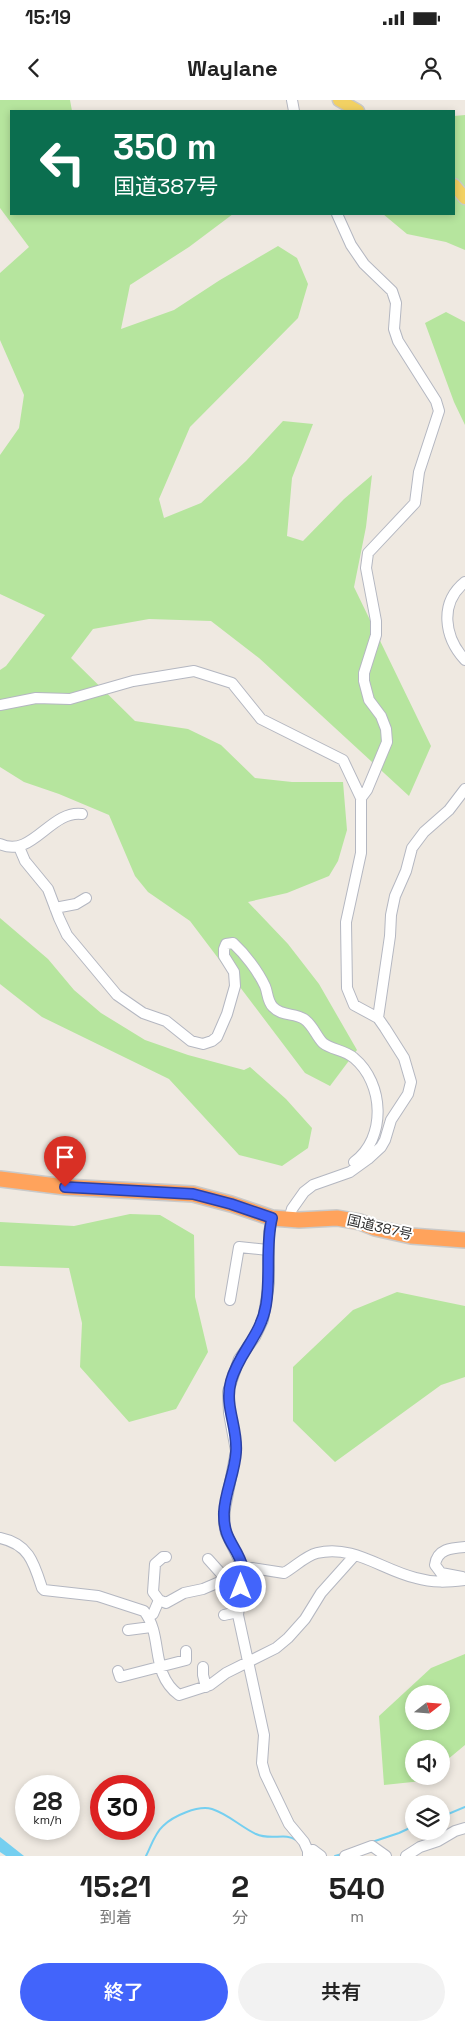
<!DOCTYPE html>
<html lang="ja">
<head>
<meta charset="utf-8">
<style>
	body { margin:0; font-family:"Space Grotesk","Noto Sans JP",sans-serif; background:#f2f2f2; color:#222; height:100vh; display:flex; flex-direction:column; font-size:19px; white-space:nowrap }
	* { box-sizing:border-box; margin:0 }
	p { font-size:16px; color:#767676 }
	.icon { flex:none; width:28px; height:28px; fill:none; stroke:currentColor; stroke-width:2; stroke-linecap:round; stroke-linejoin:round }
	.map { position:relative; height:1756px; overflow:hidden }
	.sheet { display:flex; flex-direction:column; background:#fff; flex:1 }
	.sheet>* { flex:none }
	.top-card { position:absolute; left:10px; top:10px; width:445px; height:105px; border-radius:0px; box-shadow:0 2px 8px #0003; background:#0b6e4f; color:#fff; overflow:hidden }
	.needle { width:32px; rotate:73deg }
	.tools { position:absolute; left:405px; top:1585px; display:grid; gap:10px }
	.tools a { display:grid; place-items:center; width:45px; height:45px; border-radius:50%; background:#fff; box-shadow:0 2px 8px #0003; font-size:25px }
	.speed { position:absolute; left:15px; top:1675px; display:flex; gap:10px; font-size:25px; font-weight:700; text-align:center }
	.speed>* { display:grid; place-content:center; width:65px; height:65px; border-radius:50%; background:#fff; box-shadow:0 2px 8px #0003; line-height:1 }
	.speed small { font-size:12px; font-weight:400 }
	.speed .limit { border:8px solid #d22; background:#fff; color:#111 }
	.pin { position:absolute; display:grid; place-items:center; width:42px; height:42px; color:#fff; margin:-51px -21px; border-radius:50% 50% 50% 0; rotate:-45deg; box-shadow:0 0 5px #0007 }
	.pin .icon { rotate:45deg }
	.me { position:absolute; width:55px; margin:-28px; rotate:0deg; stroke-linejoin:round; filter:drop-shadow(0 0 4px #0008) }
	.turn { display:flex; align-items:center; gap:18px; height:105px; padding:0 20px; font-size:22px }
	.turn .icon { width:65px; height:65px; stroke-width:2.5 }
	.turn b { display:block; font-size:35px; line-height:42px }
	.eta { display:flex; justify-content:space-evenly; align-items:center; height:85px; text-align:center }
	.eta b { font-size:30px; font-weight:600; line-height:35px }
	.cta { display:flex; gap:10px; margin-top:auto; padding:10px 20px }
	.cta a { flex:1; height:58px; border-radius:30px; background:#4264fb; color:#fff; font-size:20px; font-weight:600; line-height:58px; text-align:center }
	.cta a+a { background:#f2f2f2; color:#222 }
	.status { display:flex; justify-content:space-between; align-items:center; height:35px; padding:0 25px; background:#fff; direction:ltr }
	.status svg { height:14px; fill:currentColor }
	header { display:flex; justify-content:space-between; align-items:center; height:65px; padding:0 20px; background:#fff; font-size:22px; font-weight:600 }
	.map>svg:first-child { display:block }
</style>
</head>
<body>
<div class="status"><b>15:19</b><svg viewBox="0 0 49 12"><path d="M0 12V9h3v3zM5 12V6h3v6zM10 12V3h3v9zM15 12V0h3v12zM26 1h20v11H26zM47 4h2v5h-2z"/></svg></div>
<header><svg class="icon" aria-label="back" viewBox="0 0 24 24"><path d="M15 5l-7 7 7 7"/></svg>Waylane<svg class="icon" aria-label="person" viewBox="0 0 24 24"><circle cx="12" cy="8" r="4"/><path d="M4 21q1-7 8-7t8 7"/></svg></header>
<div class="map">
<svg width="465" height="1756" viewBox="0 0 465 1756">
	<rect width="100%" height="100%" fill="#efe9e1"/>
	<path fill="#b6e59e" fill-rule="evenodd" d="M0 0H70L72 11H11V114H233L189 147 130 185 121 229 174 210 220 180 278 146 297 158 308 184 298 218 190 327 159 399 164 418 201 403 246 361 283 321 313 324 292 378 287 436 303 441 344 399 372 375 366 427 354 487 431 646 409 696 259 558 211 521 149 519 93 529 71 558 135 621 188 629 221 645 255 678 292 682H343L347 730 338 761 329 776 287 793 248 802 288 844 319 884 357 950 330 986 305 973 190 821 148 792 135 776 109 715 59 694 24 682 0 667V570L6 566 45 515 0 494V355L19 328 24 295 0 240V173L29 147 0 108Z
		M465 15V150L446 142 407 134 383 114H454V16Z
		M446 212 465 222V325L454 302 425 223Z
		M0 818 48 859 74 890 101 913 145 940 188 955 244 970 250 967 286 999 312 1028 308 1048 282 1066 239 1055 169 979 42 917 0 884Z
		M130 1114 160 1115 194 1135 195 1197 208 1252 176 1309 129 1322 80 1267 82 1223 69 1168 0 1166V1122L74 1126Z
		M397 1192 465 1206V1277L441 1285 335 1362 293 1321V1267L353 1210Z
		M465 1554V1645L441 1665V1649H414V1676H428L422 1681 384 1685 379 1616 431 1568ZM414 1594H441V1621H414Z"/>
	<path fill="#75cff0" d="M0 1737 24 1756H6L0 1752Z"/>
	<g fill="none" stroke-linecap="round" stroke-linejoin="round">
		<path stroke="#75cff0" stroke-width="2" d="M441 1717 465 1707
			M372 1742 399 1733 414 1726
			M146 1756C151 1746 155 1733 163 1726 173 1716 198 1705 212 1709 228 1714 241 1727 256 1734 271 1741 285 1732 296 1740
			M335 1756 342 1754"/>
		<defs>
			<path id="minor" d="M292 0 294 11
				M337 114 351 145 364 164 392 191 396 203 394 229 398 241 436 301 439 311 419 372 415 403 368 453 366 468 376 521V535L364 573V581L369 600 381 616 386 629 387 642 367 690 361 698
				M465 482C439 503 444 537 465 560
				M0 605 36 598 70 599 133 581 194 571 232 583 261 619 343 660 361 698V753L346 822 347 888 354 905 378 918 385 928 404 958 411 982 408 994 391 1020 385 1040 381 1047 368 1059 350 1072 313 1085 304 1092 292 1109 289 1119
				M0 744C32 759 50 710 82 714
				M19 747 25 761 48 789 59 818 67 835 117 895 143 913 166 921 191 941 203 944 212 941 217 937 227 914 235 886 234 872 224 856V849L226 844 233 843C245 854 258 871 265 886 268 893 267 901 273 907 281 916 295 913 304 919 313 925 316 936 323 943 332 950 345 950 354 958 384 983 387 1038 354 1062
				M55 808 76 804 86 798
				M378 918 390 836 391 815 395 796 406 771 412 748 424 732 449 710 465 689
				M272 1118 269 1132V1183L263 1220 255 1237 239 1259 228 1292 229 1313 236 1351 225 1409 224 1423 226 1433 244 1470 238 1515 264 1635 262 1663 265 1674 289 1724 304 1742 308 1751V1756
				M230 1200 239 1147 268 1150
				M0 1438C29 1444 34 1463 42 1488L44 1490 98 1496 144 1511C164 1536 149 1573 179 1595L210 1585 226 1573 276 1548 288 1538 305 1519 321 1493 355 1455
				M166 1457H163L155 1464 153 1492 159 1500 166 1503 184 1493 203 1489 252 1468 284 1473C295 1467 305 1456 317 1453 353 1444 382 1470 416 1478 433 1483 448 1482 465 1480
				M208 1459 225 1478
				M462 1477 441 1473 435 1465C437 1449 451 1448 465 1447
				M224 1515 238 1512
				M148 1517 153 1514 159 1500
				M128 1530 151 1527
				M203 1567V1575L206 1587
				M118 1571 120 1577 186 1560V1551
				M308 1751 313 1750 321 1756
				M345 1756 372 1746 386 1756
				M406 1756 420 1747 438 1741 455 1731 465 1728"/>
			<path id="major" d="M339 0 358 11
				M454 85 465 98"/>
			<path id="highway" d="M0 1079 65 1087 193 1094 231 1104 272 1118 299 1120 337 1118 360 1122 375 1128 411 1136 465 1140"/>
		</defs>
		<use href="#minor" stroke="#b4b7c1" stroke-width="12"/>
		<use href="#major" stroke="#c9c9c9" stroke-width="15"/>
		<use href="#highway" stroke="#c9c9c9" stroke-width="18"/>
		<use href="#minor" stroke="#fff" stroke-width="10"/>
		<use href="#major" stroke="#f2d163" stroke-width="12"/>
		<use href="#highway" stroke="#ffa35c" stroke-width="15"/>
	</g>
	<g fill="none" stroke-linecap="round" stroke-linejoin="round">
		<defs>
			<path id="route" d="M65 1087 193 1094 231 1104 272 1118C265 1147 271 1176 266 1205 261 1236 239 1252 231 1281 224 1306 238 1327 236 1352 235 1372 225 1392 224 1412 223 1441 237 1445 243 1468 245 1474 242 1482 241 1487"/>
		</defs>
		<use href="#route" stroke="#2b41a3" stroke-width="12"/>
		<use href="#route" stroke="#4264fb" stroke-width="9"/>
	</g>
	<g text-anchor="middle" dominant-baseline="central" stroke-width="4" stroke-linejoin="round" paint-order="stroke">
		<g font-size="14" fill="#2e2e2e" stroke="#fff">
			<text transform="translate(380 1127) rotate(13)">国道387号</text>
		</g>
	</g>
</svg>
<div class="tools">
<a><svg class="needle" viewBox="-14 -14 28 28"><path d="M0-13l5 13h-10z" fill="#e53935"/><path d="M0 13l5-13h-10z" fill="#767676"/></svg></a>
<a><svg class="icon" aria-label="sound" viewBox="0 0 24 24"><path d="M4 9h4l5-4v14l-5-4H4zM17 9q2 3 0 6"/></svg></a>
<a><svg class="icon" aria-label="layers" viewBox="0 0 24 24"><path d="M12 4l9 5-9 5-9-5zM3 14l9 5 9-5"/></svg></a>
</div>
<div class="speed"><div>28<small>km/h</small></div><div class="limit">30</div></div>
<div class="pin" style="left:65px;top:1087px;background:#d93025"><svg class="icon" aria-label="arrive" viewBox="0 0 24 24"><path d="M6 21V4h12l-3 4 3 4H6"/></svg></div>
<svg class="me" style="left:241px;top:1487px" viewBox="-20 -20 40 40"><circle r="17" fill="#4264fb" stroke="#fff" stroke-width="3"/><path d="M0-11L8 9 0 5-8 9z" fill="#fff"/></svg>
<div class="top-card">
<div class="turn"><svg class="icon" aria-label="left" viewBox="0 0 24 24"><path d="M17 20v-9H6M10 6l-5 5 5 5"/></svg><div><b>350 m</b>国道387号</div></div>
</div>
</div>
<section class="sheet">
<div class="eta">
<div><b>15:21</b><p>到着</p></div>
<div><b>2</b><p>分</p></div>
<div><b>540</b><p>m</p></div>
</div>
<div class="cta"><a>終了</a><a>共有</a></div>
</section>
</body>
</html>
